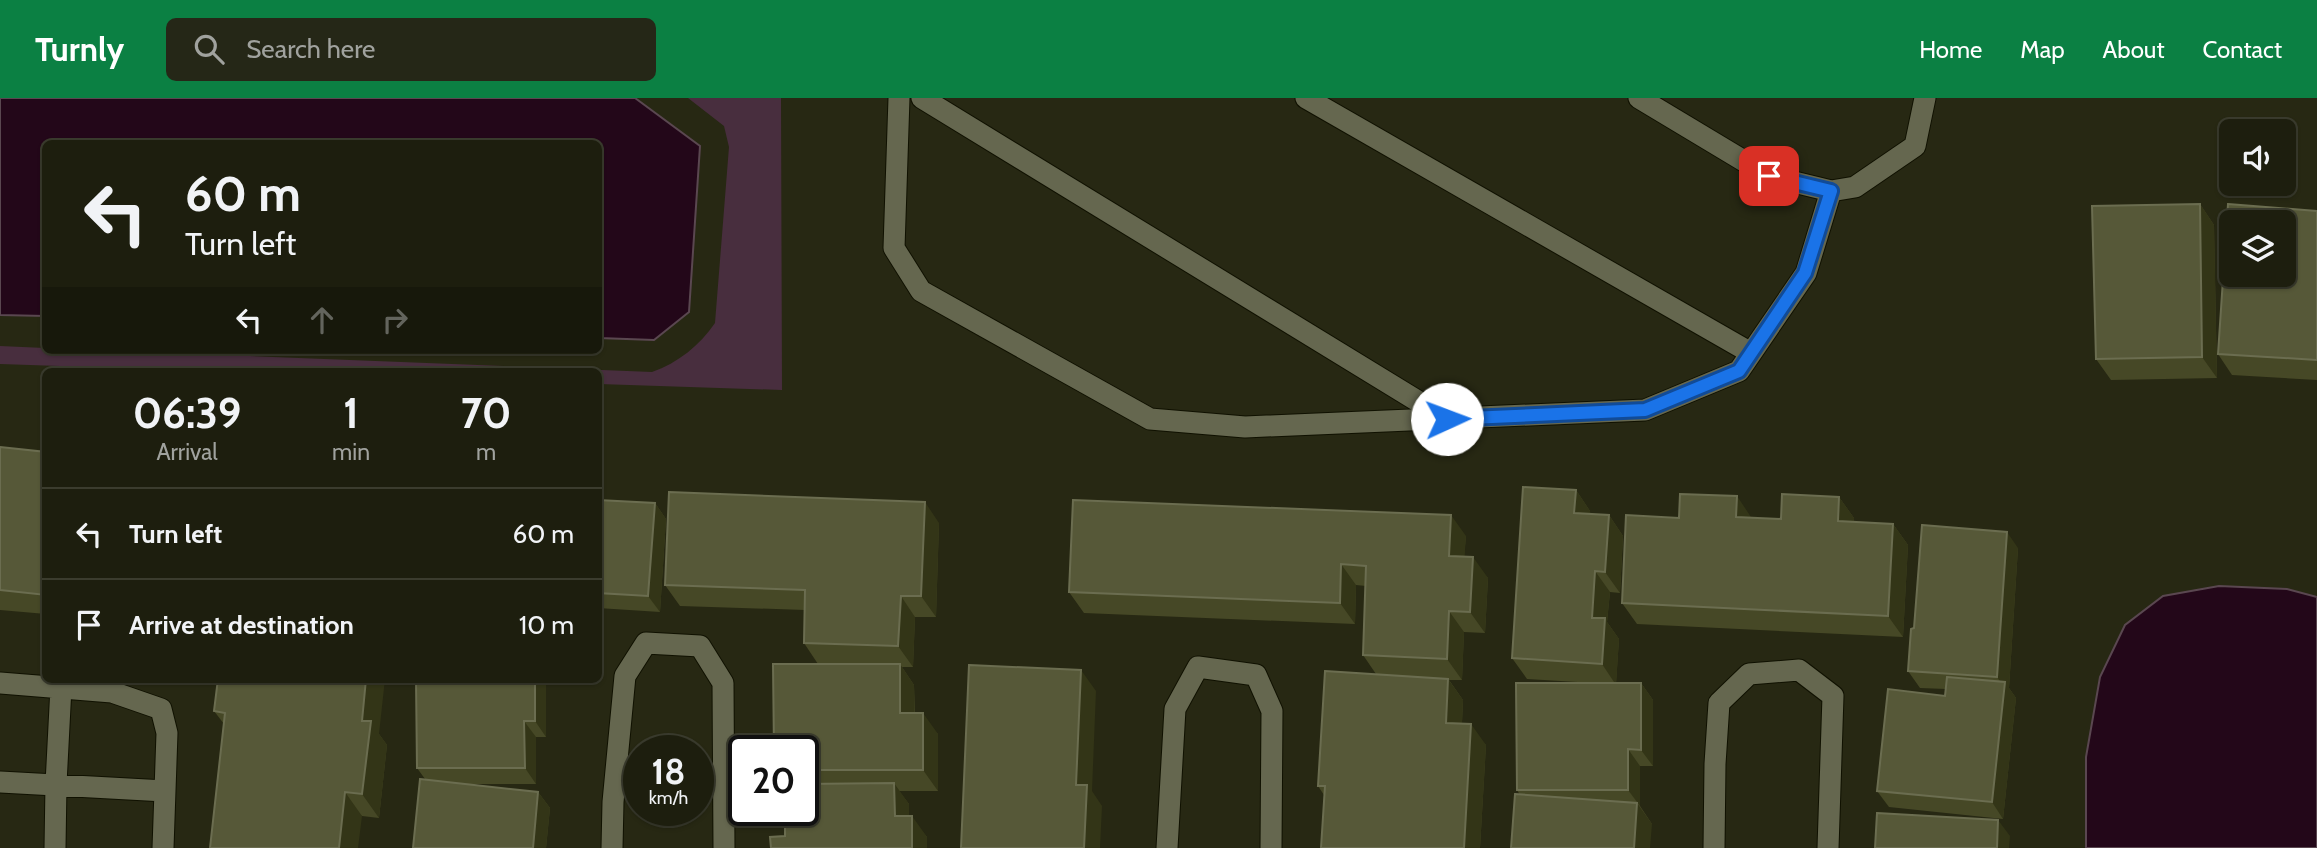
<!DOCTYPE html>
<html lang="en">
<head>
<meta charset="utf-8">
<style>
	body { margin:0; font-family:Cabin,sans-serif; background:#252717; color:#f1f3f6; height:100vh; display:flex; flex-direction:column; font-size:26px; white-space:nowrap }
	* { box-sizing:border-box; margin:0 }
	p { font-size:23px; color:#a0a29e }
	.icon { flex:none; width:38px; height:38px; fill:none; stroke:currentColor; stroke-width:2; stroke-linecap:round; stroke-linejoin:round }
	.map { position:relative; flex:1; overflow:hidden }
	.details { position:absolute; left:42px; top:270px; width:560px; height:315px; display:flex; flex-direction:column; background:#1d1e0e; border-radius:10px; box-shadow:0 2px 5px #0004,0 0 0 2px #3b3c2e }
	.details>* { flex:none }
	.banner { position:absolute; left:42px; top:42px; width:560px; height:214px; border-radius:10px; box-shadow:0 2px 5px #0004,0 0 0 2px #3b3c2e; background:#1d1e0e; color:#f1f3f6; overflow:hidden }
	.buttons { position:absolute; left:2219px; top:21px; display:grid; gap:14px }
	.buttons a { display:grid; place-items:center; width:77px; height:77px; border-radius:10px; background:#1d1e0e; box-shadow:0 2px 5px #0004,0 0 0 2px #3b3c2e; font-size:35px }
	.speed { position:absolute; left:623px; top:637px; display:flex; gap:14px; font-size:35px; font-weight:700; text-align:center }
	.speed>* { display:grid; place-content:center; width:91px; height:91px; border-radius:50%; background:#1d1e0e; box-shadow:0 2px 5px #0004,0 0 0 2px #3b3c2e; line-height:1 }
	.speed small { font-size:18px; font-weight:400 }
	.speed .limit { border:4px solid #111; border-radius:10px; background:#fff; color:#111 }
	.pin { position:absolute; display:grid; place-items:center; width:60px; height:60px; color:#fff; margin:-30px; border-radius:14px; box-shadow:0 4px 10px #0006 }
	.me { position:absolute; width:77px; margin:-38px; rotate:88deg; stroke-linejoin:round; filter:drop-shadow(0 0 5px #0008) }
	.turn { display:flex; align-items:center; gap:24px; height:147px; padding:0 28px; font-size:32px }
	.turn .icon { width:91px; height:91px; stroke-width:2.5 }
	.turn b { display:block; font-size:49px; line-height:60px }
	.lanes { display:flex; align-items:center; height:66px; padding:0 28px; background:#0003; justify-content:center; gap:35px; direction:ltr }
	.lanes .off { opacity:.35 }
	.eta { display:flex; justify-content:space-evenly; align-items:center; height:119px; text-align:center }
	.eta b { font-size:42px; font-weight:700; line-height:49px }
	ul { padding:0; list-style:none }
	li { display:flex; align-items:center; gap:21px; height:91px; padding:0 28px; border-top:2px solid #3b3c2e }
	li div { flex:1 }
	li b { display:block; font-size:26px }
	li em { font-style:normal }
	header { display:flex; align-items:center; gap:42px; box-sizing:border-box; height:98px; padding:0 35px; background:#0b8043; color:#fff }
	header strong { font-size:33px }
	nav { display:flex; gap:38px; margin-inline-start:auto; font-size:24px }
	.search { width:490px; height:63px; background:#252717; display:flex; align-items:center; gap:18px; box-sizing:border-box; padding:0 24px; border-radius:10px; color:#a0a29e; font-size:26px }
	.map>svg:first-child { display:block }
</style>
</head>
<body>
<header>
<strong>Turnly</strong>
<div class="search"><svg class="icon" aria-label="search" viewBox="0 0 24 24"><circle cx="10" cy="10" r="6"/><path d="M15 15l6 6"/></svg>Search here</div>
<nav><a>Home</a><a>Map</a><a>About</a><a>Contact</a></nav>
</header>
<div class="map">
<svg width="2317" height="750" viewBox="0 0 2317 750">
	<rect width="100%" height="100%" fill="#272813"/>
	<path fill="#482e3e" d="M688 0H781L782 292 599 286 598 273H207L0 266V248L45 250 46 252H99L652 274C678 265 700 247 715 225L729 49 724 28Z"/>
	<path fill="#230719" stroke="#5a4750" stroke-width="2" d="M0 0H635L700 48 689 214 654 242 599 240 598 46H46L45 218 0 217Z
		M2219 488 2287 491 2317 499V750H2086V659L2100 579 2125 527 2163 498Z"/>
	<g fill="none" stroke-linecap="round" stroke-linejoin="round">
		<defs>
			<path id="service" d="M899 0 894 150 921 193 1150 321 1245 329 1645 312 1739 273 1806 175 1831 93
				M922 0 1447 321
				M1306 0 1751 255
				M1639 0 1769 78 1831 93 1855 89 1915 48 1925 0"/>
			<path id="minor" d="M0 585 112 594 161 611 167 635 163 750
				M0 684 165 693
				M55 750 56 686 61 589
				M612 750 613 704 625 578 646 545 700 548 723 585 724 750
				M1167 750 1175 611 1198 569 1256 577 1272 613 1271 750
				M1714 750 1715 666 1719 605 1749 576 1799 572 1833 598 1828 750"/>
		</defs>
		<use href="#service" stroke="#101100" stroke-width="23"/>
		<use href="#minor" stroke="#101100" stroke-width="23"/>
		<use href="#service" stroke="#65674f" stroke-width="21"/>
		<use href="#minor" stroke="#65674f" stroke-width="21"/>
	</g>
	<path fill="#464826" d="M2200 106 2214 127 2217 280 2111 282 2096 261Z
		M2317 113V282L2232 277 2218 256Z
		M0 349 46 354V516L0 512Z
		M1576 392 1590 413V416L1609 417 1623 438 1620 495 1610 494 1607 524 1619 541 1616 585H1641L1653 602V668H1640V708L1652 726 1520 697 1517 692 1594 585 1527 581 1512 560Z
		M1839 399 1854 420V424L1893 426 1908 447 1903 539 1637 526 1622 505 1679 420 1781 421Z
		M598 402 655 405 666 421 660 514 598 510Z
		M939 425 936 519H915L913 569H902L914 587 915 615 938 636V693H899L909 706V718L927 739 785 738 803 712V653L818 566 804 545 805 512 680 508 665 487Z
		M1466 438 1464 458 1488 480 1485 535 1464 534 1462 582H1449L1463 602 1462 625 1486 647 1480 750H1321L1324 697 1318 688 1376 576 1363 557 1366 488 1356 487 1355 526 1084 515 1069 494Z
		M2018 450 2009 590 2016 600 2003 721 1889 709 1877 693 1945 598 1946 591 1920 590 1908 573 1914 530Z
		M416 581H546V639H536V686H469L538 694 550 710 546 750H413L425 681 417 670Z
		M214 613 379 636 387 647 379 720 362 718 224 626Z"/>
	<path fill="#333517" d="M2200 106 2214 127 2217 280 2202 259Z
		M1576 392 1590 413 1589 436 1574 415Z
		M1737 398 1751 419 1750 440 1736 419Z
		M1839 399 1854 420 1853 444 1838 423Z
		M925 404 939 425 936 519 921 498Z
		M655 405 666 421 660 514 648 498Z
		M1451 417 1466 438 1463 479 1449 458Z
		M1609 417 1623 438 1620 495 1605 474Z
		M1893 426 1908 447 1903 539 1888 518Z
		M2007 434 2018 450 2009 590 2016 600 2003 721 1992 704 2004 589 1997 579Z
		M1473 459 1488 480 1485 535 1470 514Z
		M1341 466 1356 487 1355 526 1340 505Z
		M1595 473 1610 494 1607 524 1619 541 1616 587 1602 566 1592 520Z
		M901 498 915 519 913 569 898 548Z
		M1449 513 1464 534 1462 582 1447 561Z
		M900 566 914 587 915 636 900 615Z
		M1081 572 1096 593 1092 693 1102 708 1100 750H1084L1076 687Z
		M366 581H385L379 636 387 647 379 720 362 696V623Z
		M535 581H546V639L535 623Z
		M1448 581 1463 602 1461 646 1446 625Z
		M1641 585 1653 602V668L1641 652Z
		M923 615 938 636V693L923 672Z
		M524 623 536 639V686L525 670Z
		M1471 626 1486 647 1480 750H1464Z
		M1628 651 1640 668V708L1628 692Z
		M894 685 909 706V739L895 718Z
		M345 694 362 718 358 750H339Z
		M538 694 550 710 546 750H533Z
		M1637 705 1652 726 1650 750H1634Z
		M912 718 927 739V750H912Z
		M1998 722 2010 738 2009 750H1997Z"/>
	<path fill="#565838" stroke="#6b6d50" stroke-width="2" fill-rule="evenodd" d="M2200 106 2202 259 2096 261 2092 108Z
		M2228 106 2317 113V262L2218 256ZM2231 124H2284V177H2231Z
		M0 349 46 354V497L0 492Z
		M1523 389 1576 392 1574 415 1609 417 1605 474 1595 473 1592 520H1605L1602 566 1512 560Z
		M669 394 925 404 921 498H901L898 548 804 545 805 492 665 487Z
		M1680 396 1737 398 1736 419 1781 421 1782 396 1839 399 1838 423 1893 426 1888 518 1622 505 1626 417 1679 420Z
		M598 402 655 405 648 498 598 495Z
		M1073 402 1451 417 1449 458 1473 459 1470 514 1449 513 1447 561 1363 557 1366 468 1341 466 1340 505 1069 494Z
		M1922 427 2007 434 1997 579 1908 573 1911 531 1914 530Z
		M773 566H900V615H923V672H803V653H774Z
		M969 567 1081 572 1076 687H1087L1084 750H961Z
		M1325 573 1448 581 1446 625 1471 626 1464 750H1321L1325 688H1318Z
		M1947 579 2005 584 1992 704 1877 693 1888 591 1945 598Z
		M218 581H366L362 623H371L362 696 345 694 339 750H210L225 615 214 613Z
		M416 581H535V623H524L525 670H417Z
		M1516 585H1641V652L1628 651V692H1517Z
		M420 681 538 694 533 750H413Z
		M894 685 895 718H912V750H771L770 739 785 738V712H803V686Z
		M1515 696 1637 705 1634 750H1511Z
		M1877 715 1998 722 1997 750H1875Z"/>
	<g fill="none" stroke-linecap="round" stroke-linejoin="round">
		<defs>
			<path id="route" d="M1447 321 1645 312 1739 273 1805 175 1831 93 1769 78"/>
		</defs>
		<use href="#route" stroke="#114b97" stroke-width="18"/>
		<use href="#route" stroke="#1a73e8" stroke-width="12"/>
	</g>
</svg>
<div class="buttons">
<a><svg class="icon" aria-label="sound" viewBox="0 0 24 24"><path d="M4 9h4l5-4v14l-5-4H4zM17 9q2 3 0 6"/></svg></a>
<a><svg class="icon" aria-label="layers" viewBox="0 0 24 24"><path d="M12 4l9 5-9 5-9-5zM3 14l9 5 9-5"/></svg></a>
</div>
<div class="speed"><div>18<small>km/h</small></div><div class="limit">20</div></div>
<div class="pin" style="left:1769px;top:78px;background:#d93025"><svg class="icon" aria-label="arrive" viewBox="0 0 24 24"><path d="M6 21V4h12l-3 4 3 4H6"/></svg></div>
<svg class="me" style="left:1447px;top:321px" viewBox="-20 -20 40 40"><circle r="19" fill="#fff"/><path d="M0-13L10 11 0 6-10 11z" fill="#1a73e8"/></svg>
<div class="banner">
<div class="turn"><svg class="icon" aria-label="left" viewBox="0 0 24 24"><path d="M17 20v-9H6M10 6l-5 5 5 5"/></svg><div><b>60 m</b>Turn left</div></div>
<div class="lanes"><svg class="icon" aria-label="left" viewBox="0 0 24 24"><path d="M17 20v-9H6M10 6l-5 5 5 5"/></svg><svg class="icon off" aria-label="ahead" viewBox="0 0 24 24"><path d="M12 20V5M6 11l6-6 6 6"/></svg><svg class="icon off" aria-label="right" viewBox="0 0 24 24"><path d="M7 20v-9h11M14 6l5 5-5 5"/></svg></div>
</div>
<section class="details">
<div class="eta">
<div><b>06:39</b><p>Arrival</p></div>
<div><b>1</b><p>min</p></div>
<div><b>70</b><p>m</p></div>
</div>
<ul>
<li><svg class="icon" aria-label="left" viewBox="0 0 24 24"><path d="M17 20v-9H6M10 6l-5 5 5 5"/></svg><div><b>Turn left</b></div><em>60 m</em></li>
<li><svg class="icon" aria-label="arrive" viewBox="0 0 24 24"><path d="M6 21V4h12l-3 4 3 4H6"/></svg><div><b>Arrive at destination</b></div><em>10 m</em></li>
</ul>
</section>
</div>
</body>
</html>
